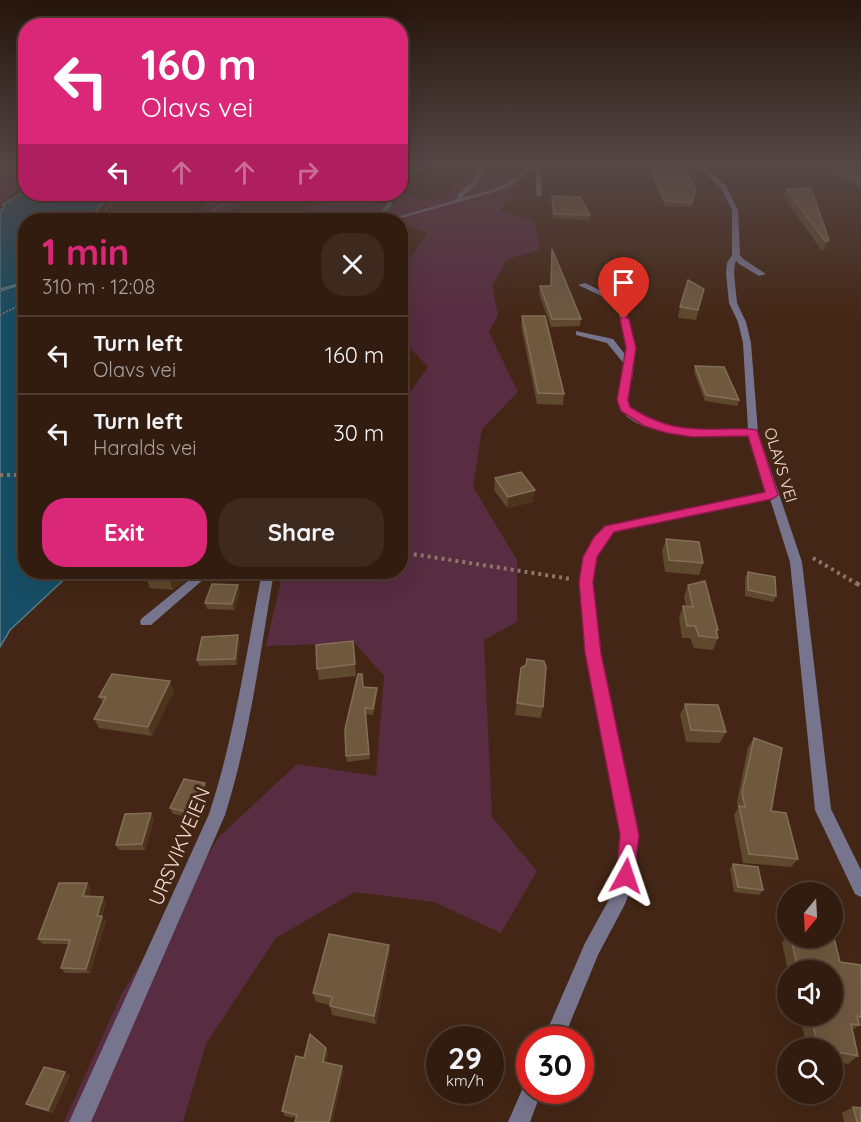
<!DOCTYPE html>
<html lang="en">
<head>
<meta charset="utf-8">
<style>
	body { margin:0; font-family:Quicksand,sans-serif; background:#3d291e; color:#f1f3f6; height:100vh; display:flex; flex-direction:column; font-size:22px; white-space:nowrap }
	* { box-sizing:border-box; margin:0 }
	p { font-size:20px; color:#a8a19f }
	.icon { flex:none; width:33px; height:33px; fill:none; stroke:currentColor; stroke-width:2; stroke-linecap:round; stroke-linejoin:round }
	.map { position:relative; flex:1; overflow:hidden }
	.sheet { position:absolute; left:18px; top:213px; width:390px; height:366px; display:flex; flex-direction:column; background:#321c10; border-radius:24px; box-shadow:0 6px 24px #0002,0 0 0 2px #4d3a30 }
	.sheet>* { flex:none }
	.hud { position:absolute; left:18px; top:18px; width:390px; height:183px; border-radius:24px; box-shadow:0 6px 24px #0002,0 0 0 2px #4d3a30; background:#db2777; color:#fff; overflow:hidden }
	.needle { width:39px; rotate:198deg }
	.fabs { position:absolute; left:777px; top:882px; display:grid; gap:12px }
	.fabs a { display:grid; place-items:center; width:66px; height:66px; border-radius:50%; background:#321c10; box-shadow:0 6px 24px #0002,0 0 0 2px #4d3a30; font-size:30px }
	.speed { position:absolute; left:426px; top:1026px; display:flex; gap:12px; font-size:30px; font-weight:700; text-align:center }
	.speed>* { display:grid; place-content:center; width:78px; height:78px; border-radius:50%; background:#321c10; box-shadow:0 6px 24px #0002,0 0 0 2px #4d3a30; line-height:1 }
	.speed small { font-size:15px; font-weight:400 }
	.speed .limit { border:9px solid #d22; background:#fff; color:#111 }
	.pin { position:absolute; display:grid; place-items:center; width:51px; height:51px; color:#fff; margin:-62px -26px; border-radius:50% 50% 50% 0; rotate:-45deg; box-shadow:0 0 6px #0007 }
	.pin .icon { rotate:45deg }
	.me { position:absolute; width:66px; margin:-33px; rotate:5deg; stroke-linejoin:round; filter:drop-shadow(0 0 4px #0008) }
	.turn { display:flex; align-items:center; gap:21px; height:126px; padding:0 24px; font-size:27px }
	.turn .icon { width:78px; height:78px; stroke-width:2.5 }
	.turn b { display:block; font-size:42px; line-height:51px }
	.lanes { display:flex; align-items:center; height:57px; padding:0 24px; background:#0003; justify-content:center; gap:30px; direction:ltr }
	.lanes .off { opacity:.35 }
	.round { display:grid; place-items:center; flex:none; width:63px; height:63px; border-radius:24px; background:#3d291e }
	.headline { display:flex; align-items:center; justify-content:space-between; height:102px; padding:0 24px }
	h1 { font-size:36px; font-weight:700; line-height:45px; color:#db2777 }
	.action { display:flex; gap:12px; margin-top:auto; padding:12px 24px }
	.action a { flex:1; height:69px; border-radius:24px; background:#db2777; color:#fff; font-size:24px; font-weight:700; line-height:69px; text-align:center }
	.action a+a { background:#3d291e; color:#f1f3f6 }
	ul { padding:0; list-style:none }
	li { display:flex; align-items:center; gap:18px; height:78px; padding:0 24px; border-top:2px solid #4d3a30 }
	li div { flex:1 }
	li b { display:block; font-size:22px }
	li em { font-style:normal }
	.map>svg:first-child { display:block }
</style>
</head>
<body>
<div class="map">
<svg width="861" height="1122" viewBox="0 0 861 1122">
	<rect width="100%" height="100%" fill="#432615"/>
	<path fill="#582c41" d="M0 165H26L25 178 21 181 24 184 0 203Z
		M510 174 520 185 499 211 534 220 540 250 508 259 492 285 498 315 489 332 518 392 482 429 473 487 517 560V622L484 640 492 817 537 871 501 933 434 902 355 892 276 938 206 1044 183 1122H64L121 995 219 837 297 764 376 776 384 676 355 643 266 646 283 572H400L401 405 428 367 401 338V271L428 233 410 226 401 227 400 220H306L308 205H322L331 194 401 193 425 200H440L465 175Z
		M216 194H250L241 205 213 220H183L197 213Z"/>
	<path fill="#174e65" stroke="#597a86" stroke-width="1.5" d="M25 191 112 194 96 211 97 220H26L25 282 0 289V210L4 208 3 204Z
		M25 283 26 572H72L10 630 0 647V291Z"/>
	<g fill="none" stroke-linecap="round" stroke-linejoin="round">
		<path stroke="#597a86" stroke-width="4" d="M400 180 419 168V165
			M375 220 388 207 393 194"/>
		<path stroke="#8e7567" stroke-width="2" stroke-dasharray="1.5 2" stroke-linecap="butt" d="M0 171 4 174 26 168
			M107 220 106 210 119 194
			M200 220 239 194
			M0 315 26 302"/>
		<path stroke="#8e7567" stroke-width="4" stroke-dasharray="3 4" stroke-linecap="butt" d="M0 475H26
			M400 552 571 579
			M813 558 859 585"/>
		<path stroke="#8e7567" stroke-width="4.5" stroke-dasharray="4 5" stroke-linecap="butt" d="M856 583 861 586"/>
		<path fill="#77748d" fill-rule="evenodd" d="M479 165H485L478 183 463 196 461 200H457L458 194 472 182Z
			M535 165H541L542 195 539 197 536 195Z
			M734 254H738L745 260 766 274 759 276 739 264 732 255Z
			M576 331 613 339 632 363 625 365 607 343 576 335Z"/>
		<path fill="#77748d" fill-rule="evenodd" d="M532 165H538L510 186 498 191 394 220H386L494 189 506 184Z
			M697 165H703L726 186 738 210 740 255 735 263 734 273 737 303 746 322 751 343 758 432 802 562 831 809 861 870V897L855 894 815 810 790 562 770 499 614 532 604 542 596 557 592 582 600 653 638 835 635 876 625 904 598 955 563 1040H543L585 943 612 894 617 876 622 835 586 653 580 582 584 557 595 537 606 526 768 492 749 435C721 436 616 441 619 397 619 389 622 382 624 374 629 348 624 327 615 302L578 285 585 283 622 301C632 328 637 345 633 373 632 382 626 392 628 401 635 435 721 430 748 429L743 343 738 322 729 303 726 273 727 263 732 255V210L721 188Z
			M199 572H212L151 625H141L140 622 141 619Z
			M262 572H274C260 654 250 736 225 815L91 1122H69L209 814C235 735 246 654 262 572Z
			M530 1081V1090H542L530 1122H508L525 1083Z"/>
	</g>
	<path fill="#5e482e" d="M647 165H684L696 190 691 207 665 206Z
		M829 165H861V190L854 182 842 181Z
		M786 189 829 240 826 249 822 251 784 197Z
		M552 196 590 215 589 220 553 218 551 200Z
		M552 249 581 319 580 326 551 327 539 294 540 286H551Z
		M704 289 696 320 678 318 680 307Z
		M522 316 564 394 563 405 537 404 521 326Z
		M695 366 739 400 737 406 705 401 694 372Z
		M495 478 533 502 507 508 494 490Z
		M666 539 703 563 699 575 665 572 662 551Z
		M141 572H191L187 579 173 590 150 588 145 576 142 575Z
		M748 572 776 596 773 602 745 596V578Z
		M688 585 718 630 717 634 718 638 713 650 694 648 690 638H682L679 618 683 606H686L684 597Z
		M240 591 234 610 207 609 205 603Z
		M240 641 237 665 199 666 197 660Z
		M353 641 356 676 319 680 317 669Z
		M521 668 543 707 541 718 515 715Z
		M363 687 377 688V694L373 715 365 714 370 759 347 762 346 756Z
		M174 691 152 736 99 728 94 719 103 703 99 697Z
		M685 704 726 732 720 743 686 742 680 715Z
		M754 738 771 811 798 859 791 867 743 863 734 815 738 808 737 802 748 747Z
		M205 783 207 789 194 818 173 814 170 808Z
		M154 819 145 850H119L116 845Z
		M733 864 763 890 759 895 734 892 730 869Z
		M91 888 88 896 106 902 102 916 106 921 90 973H65L61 968 69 944H43L38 939Z
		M788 936V938H834L840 962 861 965V1026H858L852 1030 858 1056 848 1064 832 1060V1048H807L801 1021H797L796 1016H832V970H788V972L782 942Z
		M389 945 390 954 376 1024 332 1015 330 1005 316 1002 313 993Z
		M326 1048 328 1054 326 1063 344 1071 332 1122H295L296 1118 285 1116 282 1111 304 1058Z
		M70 1076 53 1113 31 1107 26 1104Z
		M861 1106V1122H844L842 1113 853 1107H860Z"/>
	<path fill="#4d341c" d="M829 240 826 249 822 251 826 242Z
		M535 490 533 502 507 508 508 497Z
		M177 572H191L187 579 173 590 169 578Z
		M238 585 240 591 234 610 232 604Z
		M238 635 240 641 237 665 235 659Z
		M170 681 174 691 152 736 148 727Z
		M377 688V694L373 715V709Z
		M205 783 207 789 194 818 191 813Z
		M151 813 154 819 145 850 142 844Z
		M87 883 91 888 87 901 83 896Z
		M103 897 106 902 100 921 97 916Z
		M102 916 106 921 90 973 86 969Z
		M389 945 390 954 376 1024 374 1016Z
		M326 1048 328 1054 325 1067 323 1062Z
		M342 1066 344 1071 332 1122H329Z
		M65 1072 70 1076 53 1113 48 1110Z"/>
	<path fill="#6e593f" stroke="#836e57" stroke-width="1.5" d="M649 165H684L696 190 692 203 665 201Z
		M835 165H861V182L856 177 844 176Z
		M811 188 829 240 826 242 786 189Z
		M552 196 580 197 590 215 554 214Z
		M552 249 581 319H552L540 286H551Z
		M688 280 704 289 698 310 680 307Z
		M522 316H545L564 394 538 393Z
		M695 366 724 367 739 400 706 395Z
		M521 472 535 490 508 497 495 478Z
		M666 539 699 542 703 563 669 560Z
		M148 572H177L169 578 145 576Z
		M748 572 775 577 776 596 748 590Z
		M705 581 718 630H716L718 638 699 636 695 626H687L683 606 693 607 688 585Z
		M212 584 238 585 232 604 205 603Z
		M238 635 235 659 197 660 202 637Z
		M353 641 355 664 317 669 316 645Z
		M527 659 544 661 546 667 543 707 517 703 521 668 526 665Z
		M112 674 170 681 148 727 94 719 106 697H99Z
		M358 674H362L363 687 377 688 373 709 365 708 369 754 346 756 345 729Z
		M685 704 718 705 726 732 691 730Z
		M754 738 782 748 771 811 786 813 798 859 749 854 739 806 745 807 742 793Z
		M184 779 205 783 191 813 170 808Z
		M151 813 142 844 116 845 125 814Z
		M733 864 758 867 763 890 738 887Z
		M59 883H87L83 896 103 897 97 916H102L86 969 61 968 70 940 38 939Z
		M329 934 389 945 374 1016 330 1006 332 997 313 993Z
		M791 938H834L840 962 861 965V1017L857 1016 859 1025 851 1024 858 1056 832 1051V1048H823L818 1047 811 1016H832V970H798Z
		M310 1034 326 1048 323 1062 342 1066 329 1122H295L297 1115 282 1111 296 1056 304 1058Z
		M44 1067 65 1072 48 1110 26 1104Z
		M853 1107 861 1108V1122H857Z"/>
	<linearGradient id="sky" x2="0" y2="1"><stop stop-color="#25150c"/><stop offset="0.51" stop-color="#554746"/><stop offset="1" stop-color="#554746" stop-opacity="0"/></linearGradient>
	<rect width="861" height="322" fill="url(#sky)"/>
	<path fill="#db2777" stroke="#8e194d" stroke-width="1.5" d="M624 316 629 319 636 348 628 400 630 407C663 428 685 430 724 429 735 429 746 428 757 430L778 495 772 499 614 532 597 557 593 582 601 653 639 835 633 883 626 886 619 883 616 876 620 835 585 653 579 582 583 557 594 537 605 526 765 492 748 436 692 437 667 433 644 426 621 411 617 400 626 348 620 319Z"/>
	<g text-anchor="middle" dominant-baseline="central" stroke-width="6" stroke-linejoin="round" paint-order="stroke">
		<g font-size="16" fill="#f2dfd4" stroke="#432615">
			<text transform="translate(781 465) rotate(73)">OLAVS VEI</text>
		</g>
		<g font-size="20" fill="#f2dfd4" stroke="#432615">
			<text transform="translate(179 846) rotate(-67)">URSVIKVEIEN</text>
		</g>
	</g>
</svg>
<div class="fabs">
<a><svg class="needle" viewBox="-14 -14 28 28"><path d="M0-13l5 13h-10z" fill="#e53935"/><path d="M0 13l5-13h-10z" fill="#a8a19f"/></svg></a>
<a><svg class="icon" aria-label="sound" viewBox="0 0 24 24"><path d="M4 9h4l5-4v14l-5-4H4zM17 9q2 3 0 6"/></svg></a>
<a><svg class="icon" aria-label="search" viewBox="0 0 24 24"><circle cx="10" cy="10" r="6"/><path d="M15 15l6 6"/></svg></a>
</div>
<div class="speed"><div>29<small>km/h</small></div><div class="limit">30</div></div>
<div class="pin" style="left:624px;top:319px;background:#d93025"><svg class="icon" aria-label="arrive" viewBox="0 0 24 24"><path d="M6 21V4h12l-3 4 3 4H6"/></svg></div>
<svg class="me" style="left:626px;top:876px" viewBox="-20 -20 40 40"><path d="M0-17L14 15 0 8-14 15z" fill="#db2777" stroke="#fff" stroke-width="4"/></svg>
<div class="hud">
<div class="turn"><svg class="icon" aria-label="left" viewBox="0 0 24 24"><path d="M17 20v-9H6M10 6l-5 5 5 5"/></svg><div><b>160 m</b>Olavs vei</div></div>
<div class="lanes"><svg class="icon" aria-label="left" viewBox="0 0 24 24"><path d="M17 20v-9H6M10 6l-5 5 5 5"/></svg><svg class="icon off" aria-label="ahead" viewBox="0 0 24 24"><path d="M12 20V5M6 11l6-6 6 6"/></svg><svg class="icon off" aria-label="ahead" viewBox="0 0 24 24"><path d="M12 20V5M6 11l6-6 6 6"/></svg><svg class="icon off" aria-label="right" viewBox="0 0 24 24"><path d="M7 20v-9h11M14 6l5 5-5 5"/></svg></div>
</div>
<section class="sheet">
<div class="headline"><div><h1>1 min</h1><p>310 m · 12:08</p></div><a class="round"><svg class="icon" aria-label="close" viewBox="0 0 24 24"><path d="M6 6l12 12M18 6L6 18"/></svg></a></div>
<ul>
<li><svg class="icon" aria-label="left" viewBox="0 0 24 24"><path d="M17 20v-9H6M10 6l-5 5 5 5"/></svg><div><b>Turn left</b><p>Olavs vei</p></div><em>160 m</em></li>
<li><svg class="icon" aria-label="left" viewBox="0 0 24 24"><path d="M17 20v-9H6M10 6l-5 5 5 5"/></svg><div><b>Turn left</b><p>Haralds vei</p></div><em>30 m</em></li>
</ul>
<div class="action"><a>Exit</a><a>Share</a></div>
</section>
</div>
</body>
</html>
